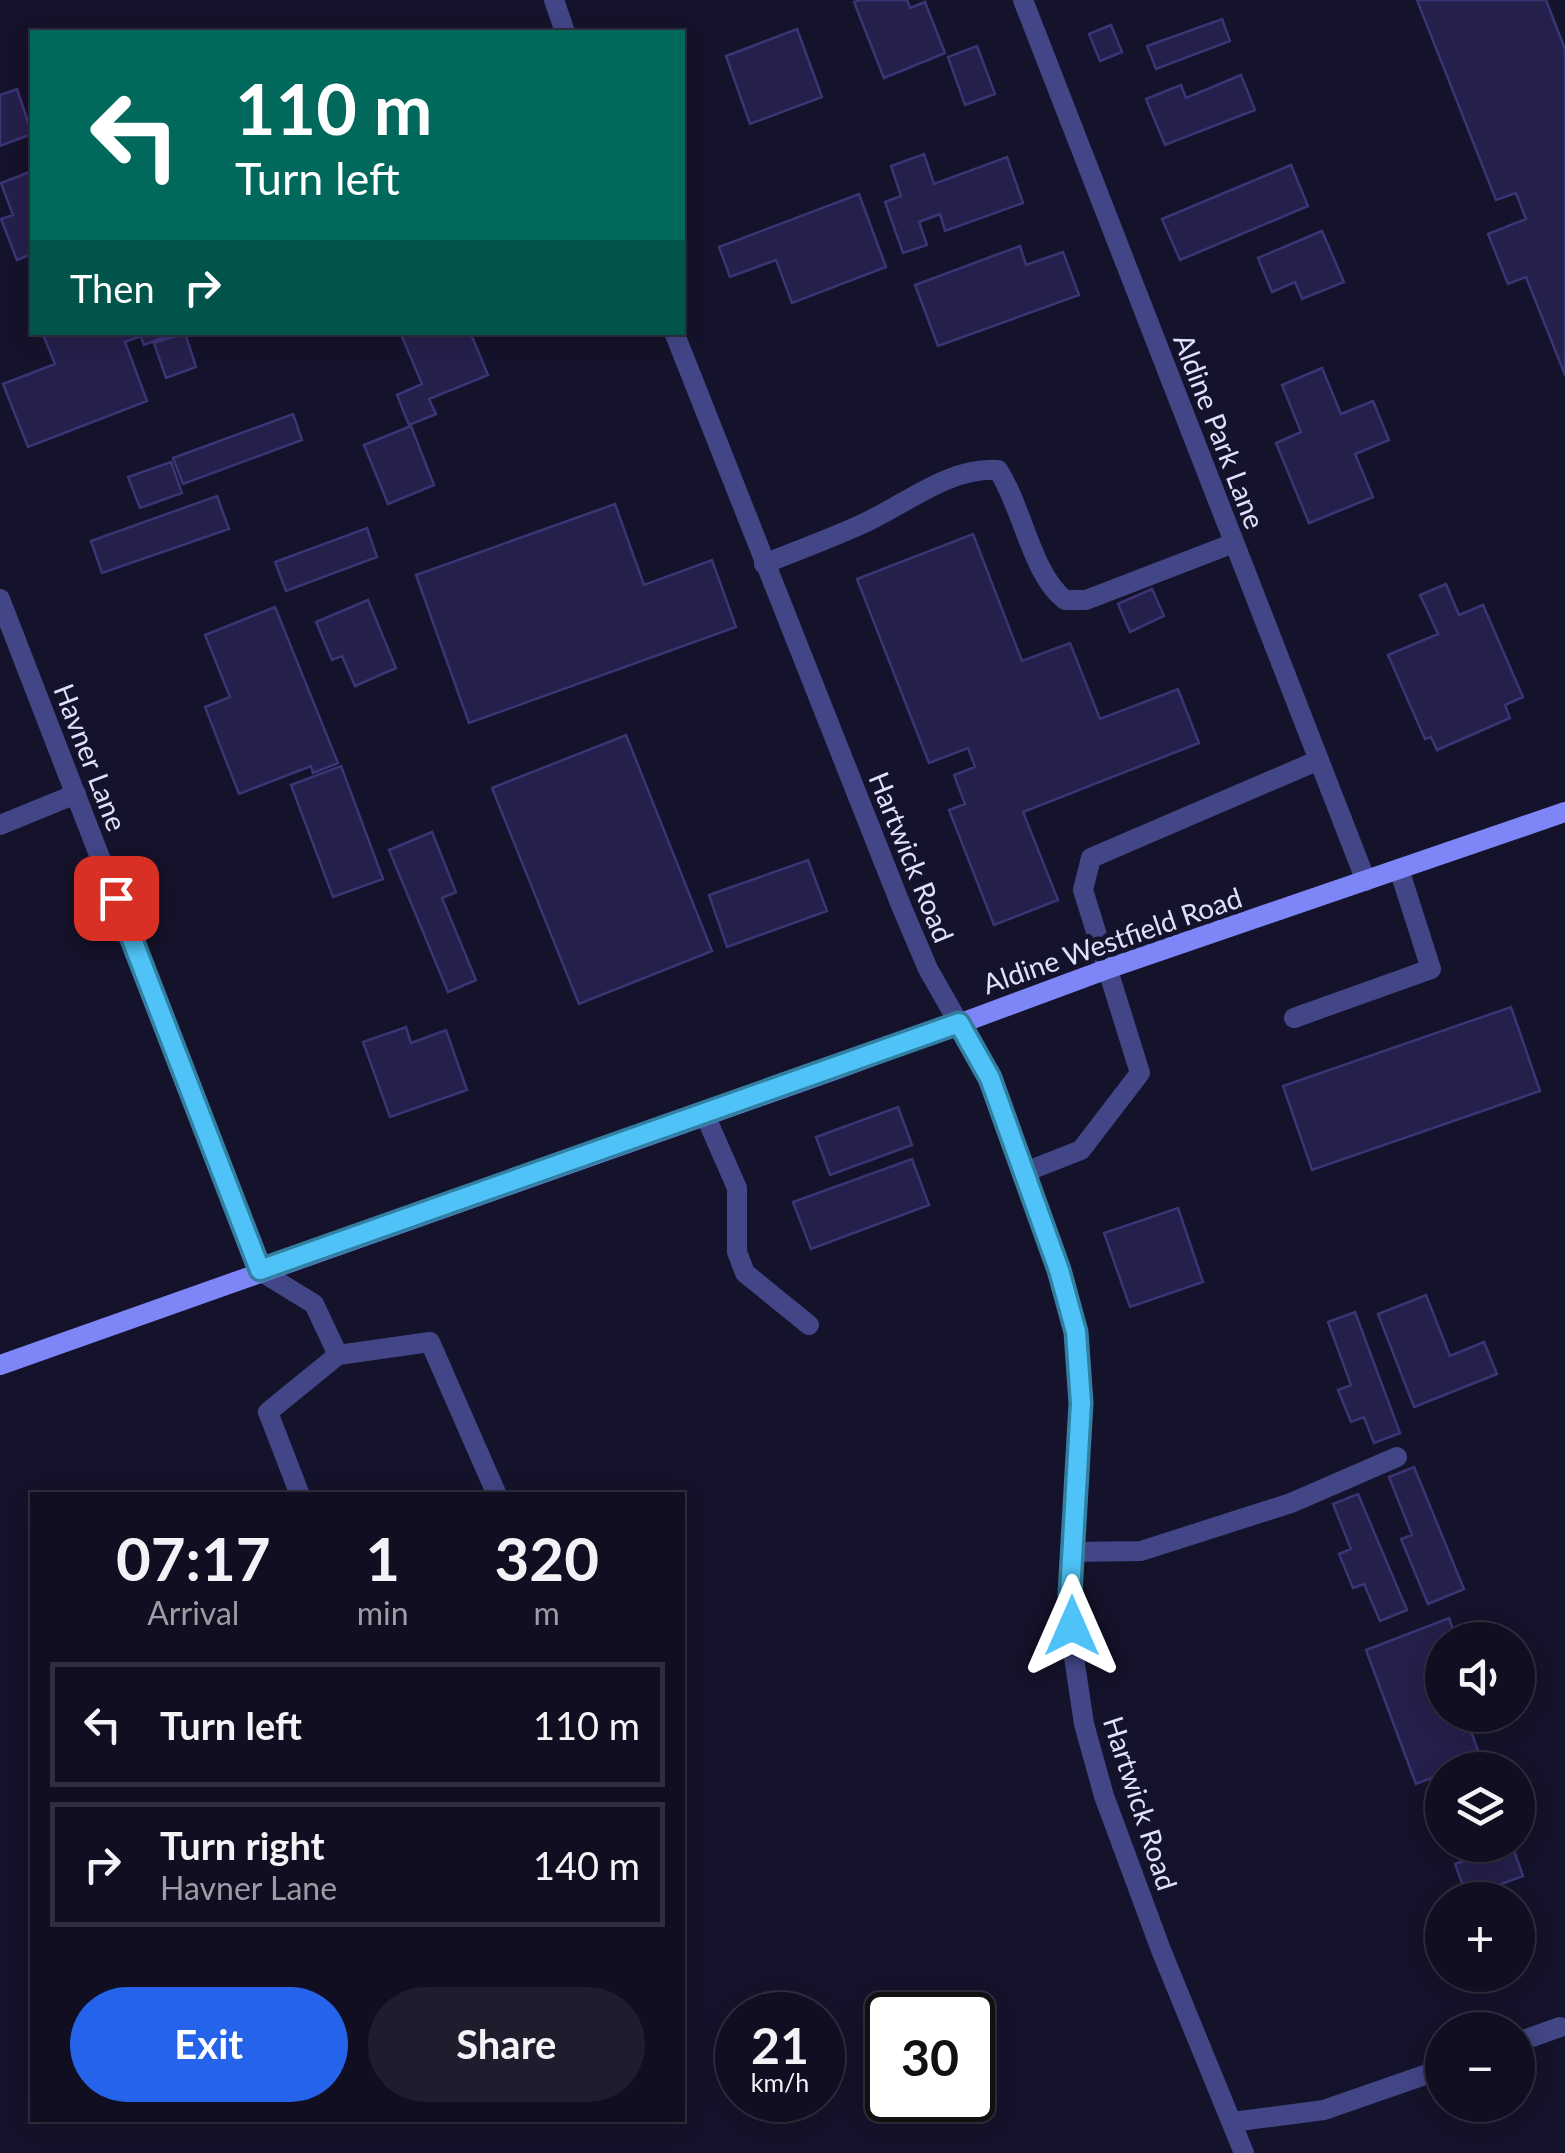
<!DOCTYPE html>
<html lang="en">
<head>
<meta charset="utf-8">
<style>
	body { margin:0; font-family:Lato,sans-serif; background:#1e1c2d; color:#f1f3f6; height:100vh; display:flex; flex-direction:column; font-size:38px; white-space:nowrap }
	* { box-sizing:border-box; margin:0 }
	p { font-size:32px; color:#9c9ca5 }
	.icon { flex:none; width:55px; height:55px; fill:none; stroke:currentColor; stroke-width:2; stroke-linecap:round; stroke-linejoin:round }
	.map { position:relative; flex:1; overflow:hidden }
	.side { position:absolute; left:30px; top:1492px; width:655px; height:630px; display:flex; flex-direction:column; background:#100e20; border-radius:0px; box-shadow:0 5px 25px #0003,0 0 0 2px #302e3e }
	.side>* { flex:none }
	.top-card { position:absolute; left:30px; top:30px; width:655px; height:305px; border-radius:0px; box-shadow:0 5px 25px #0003,0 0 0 2px #302e3e; background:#00695c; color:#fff; overflow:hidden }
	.tools { position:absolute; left:1425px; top:1622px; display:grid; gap:20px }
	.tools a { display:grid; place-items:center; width:110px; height:110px; border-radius:50%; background:#100e20; box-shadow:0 5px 25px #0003,0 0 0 2px #302e3e; font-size:50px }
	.speed { position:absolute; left:715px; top:1992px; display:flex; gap:20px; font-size:50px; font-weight:700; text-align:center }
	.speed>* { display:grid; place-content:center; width:130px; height:130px; border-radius:50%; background:#100e20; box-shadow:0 5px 25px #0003,0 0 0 2px #302e3e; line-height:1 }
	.speed small { font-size:25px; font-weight:400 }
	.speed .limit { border:5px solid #111; border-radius:15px; background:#fff; color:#111 }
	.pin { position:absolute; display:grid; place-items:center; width:85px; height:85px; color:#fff; margin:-42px; border-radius:20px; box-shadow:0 5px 15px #0006 }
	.me { position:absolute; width:110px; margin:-55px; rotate:0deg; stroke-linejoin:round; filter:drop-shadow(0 0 8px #0008) }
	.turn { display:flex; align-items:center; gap:35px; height:210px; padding:0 40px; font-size:45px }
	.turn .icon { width:130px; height:130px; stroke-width:2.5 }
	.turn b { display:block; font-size:70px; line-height:85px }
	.then { display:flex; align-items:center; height:95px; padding:0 40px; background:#0003; gap:20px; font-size:38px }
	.eta { display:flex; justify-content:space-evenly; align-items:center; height:170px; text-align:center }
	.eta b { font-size:60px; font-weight:700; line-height:70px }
	.primary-button { display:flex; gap:20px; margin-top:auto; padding:20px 40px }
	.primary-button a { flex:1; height:115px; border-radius:60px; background:#2563eb; color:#fff; font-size:40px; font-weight:700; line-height:115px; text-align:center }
	.primary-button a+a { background:#1e1c2d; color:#f1f3f6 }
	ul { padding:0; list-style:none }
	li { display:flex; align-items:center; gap:30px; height:125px; margin:0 20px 15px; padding:0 20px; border:5px solid #302e3e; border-radius:0px }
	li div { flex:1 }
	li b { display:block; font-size:38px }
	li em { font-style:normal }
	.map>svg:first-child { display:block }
</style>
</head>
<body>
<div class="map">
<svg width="1565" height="2153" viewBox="0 0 1565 2153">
	<rect width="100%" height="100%" fill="#15132b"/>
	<path fill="#25204b" stroke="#3b3475" stroke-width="2.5" d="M860 0H907L910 8 925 2 945 53 884 78 854 2Z
		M1417 0H1546L1565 49V375L1526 277 1508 284 1488 234 1526 219 1516 193 1496 200Z
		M1222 19 1230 41 1156 69 1147 46Z
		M1111 25 1122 52 1100 61 1089 34Z
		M797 29 822 97 750 124 726 56Z
		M977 46 995 94 965 105 948 57Z
		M1241 75 1255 110 1165 145 1146 99 1181 85 1186 98Z
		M17 89 32 134 0 146V95Z
		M924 154 934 184 1007 157 1023 203 945 231 940 214 919 222 927 245 903 253 885 202 901 196 891 166Z
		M1291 165 1308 206 1180 260 1162 219Z
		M32 171V254L17 260 1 219 13 215 1 183Z
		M859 194 886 267 792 303 776 260 730 277 719 247Z
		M1322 231 1344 282 1302 299 1295 282 1272 292 1258 258Z
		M1020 246 1026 265 1063 252 1079 295 938 346 915 285Z
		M42 332H177L144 345 141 336 125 342 147 401 28 447 3 384 55 364Z
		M400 332H470L488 375 429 399 436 414 409 425 397 395 422 384Z
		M185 333 196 367 166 378 154 343Z
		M1322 368 1341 414 1373 401 1389 440 1355 454 1373 497 1309 523 1276 443 1301 432 1282 385Z
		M293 414 302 440 183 484 173 458Z
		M411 426 434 485 388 504 364 445Z
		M171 462 182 493 140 508 128 477Z
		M217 496 229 529 102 573 91 541Z
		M615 504 644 585 712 560 736 627 469 723 416 575Z
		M367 528 377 557 286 591 275 562Z
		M973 534 1022 661 1070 643 1100 719 1178 689 1199 743 1023 812 1058 900 994 925 949 810 965 804 954 775 975 767 968 748 929 763 857 579Z
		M1446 584 1459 615 1483 605 1523 697 1505 705 1510 718 1437 750 1431 737 1425 739 1388 655 1438 634 1420 595Z
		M1152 589 1164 616 1130 632 1118 604Z
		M368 600 396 668 355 686 342 656 332 660 316 622Z
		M275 607 338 763 313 773 311 766 239 794 205 707 230 697 205 635Z
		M626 735 712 951 579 1004 492 788Z
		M341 766 383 879 333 897 291 785Z
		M432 832 456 892 442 898 476 980 448 992 389 850Z
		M808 860 827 911 727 947 709 895Z
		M1511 1007 1540 1091 1312 1170 1283 1086Z
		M406 1027 411 1043 446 1030 467 1090 390 1117 363 1042Z
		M898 1107 912 1145 830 1175 816 1137Z
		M912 1159 929 1205 811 1249 793 1202Z
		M1178 1208 1203 1282 1130 1307 1104 1233Z
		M1426 1295 1450 1356 1484 1342 1497 1374 1414 1407 1378 1314Z
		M1355 1312 1400 1433 1374 1443 1364 1417 1351 1422 1338 1390 1351 1385 1328 1322Z
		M1414 1467 1464 1589 1428 1604 1401 1539 1412 1535 1389 1477Z
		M1358 1494 1407 1610 1380 1621 1364 1584 1353 1588 1339 1554 1351 1549 1333 1504Z
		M1449 1618 1457 1640H1442V1715H1481L1467 1720 1481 1759 1453 1770H1442V1774L1416 1784 1366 1650Z
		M1506 1845H1512L1523 1876 1467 1897 1455 1864Z"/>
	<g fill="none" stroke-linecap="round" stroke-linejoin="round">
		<path stroke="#424687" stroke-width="20" d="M764 564C796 551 829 539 860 525 904 506 947 467 998 470 1023 508 1031 573 1065 600H1086L1234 543
			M0 825 76 794
			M1294 1018 1431 969 1399 869
			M705 1115 737 1188V1252L745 1273 809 1325
			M1025 1172 1081 1150 1140 1073 1083 890 1091 858 1319 760
			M260 1271 314 1304 338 1355
			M300 1495 268 1412 338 1355 430 1342 497 1495
			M1073 1552 1141 1551 1291 1503 1397 1457
			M1518 2042 1560 2027
			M1232 2122 1324 2110 1442 2069"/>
		<path stroke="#424687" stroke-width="20" d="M554 0 565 32
			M1023 0 1366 881
			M674 332 902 908 928 969 990 1078 1059 1270 1076 1332 1081 1403 1071 1594 1074 1657 1084 1724 1104 1796 1161 1950 1244 2153
			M0 599 260 1271"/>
		<path stroke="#7d85f7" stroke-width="20" d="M0 1365 840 1068 1107 969 1565 812"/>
	</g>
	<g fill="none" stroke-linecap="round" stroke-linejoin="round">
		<defs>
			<path id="route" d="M116 898 260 1270 959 1023 990 1078 1059 1270 1076 1332 1081 1403 1070 1594 1072 1626"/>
		</defs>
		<use href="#route" stroke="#337fa1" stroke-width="25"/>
		<use href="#route" stroke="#4fc3f7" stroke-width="18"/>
	</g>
	<g text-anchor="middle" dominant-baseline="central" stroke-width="10" stroke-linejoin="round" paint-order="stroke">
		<g font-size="28" fill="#e0dffd" stroke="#15132b">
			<text transform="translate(1220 431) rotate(69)">Aldine Park Lane</text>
			<text transform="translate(91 757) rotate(69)">Havner Lane</text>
			<text transform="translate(912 857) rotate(68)">Hartwick Road</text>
			<text transform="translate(1112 940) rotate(-19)">Aldine Westfield Road</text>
			<text transform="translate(1141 1803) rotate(72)">Hartwick Road</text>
		</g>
	</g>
</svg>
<div class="tools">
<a><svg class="icon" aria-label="sound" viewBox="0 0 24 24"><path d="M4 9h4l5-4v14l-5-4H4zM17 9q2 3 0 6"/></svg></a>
<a><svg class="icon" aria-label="layers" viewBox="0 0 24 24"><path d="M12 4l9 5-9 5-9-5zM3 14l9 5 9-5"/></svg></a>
<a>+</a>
<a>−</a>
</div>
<div class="speed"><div>21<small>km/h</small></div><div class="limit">30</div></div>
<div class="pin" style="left:116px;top:898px;background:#d93025"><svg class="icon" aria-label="arrive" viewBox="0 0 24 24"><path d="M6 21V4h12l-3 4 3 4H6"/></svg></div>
<svg class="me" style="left:1072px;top:1626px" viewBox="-20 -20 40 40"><path d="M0-17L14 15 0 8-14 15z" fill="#4fc3f7" stroke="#fff" stroke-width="4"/></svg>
<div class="top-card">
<div class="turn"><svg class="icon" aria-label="left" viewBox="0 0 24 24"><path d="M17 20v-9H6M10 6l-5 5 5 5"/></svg><div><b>110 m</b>Turn left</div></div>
<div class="then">Then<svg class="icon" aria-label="right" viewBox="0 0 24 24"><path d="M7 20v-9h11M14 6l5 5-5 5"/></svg></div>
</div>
<section class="side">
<div class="eta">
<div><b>07:17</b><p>Arrival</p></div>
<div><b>1</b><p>min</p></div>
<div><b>320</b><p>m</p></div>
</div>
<ul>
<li><svg class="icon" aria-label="left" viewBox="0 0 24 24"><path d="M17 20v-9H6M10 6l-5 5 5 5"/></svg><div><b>Turn left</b></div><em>110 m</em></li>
<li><svg class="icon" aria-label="right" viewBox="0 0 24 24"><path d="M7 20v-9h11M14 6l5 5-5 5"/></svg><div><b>Turn right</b><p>Havner Lane</p></div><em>140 m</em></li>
</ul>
<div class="primary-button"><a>Exit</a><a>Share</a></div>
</section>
</div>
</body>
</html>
